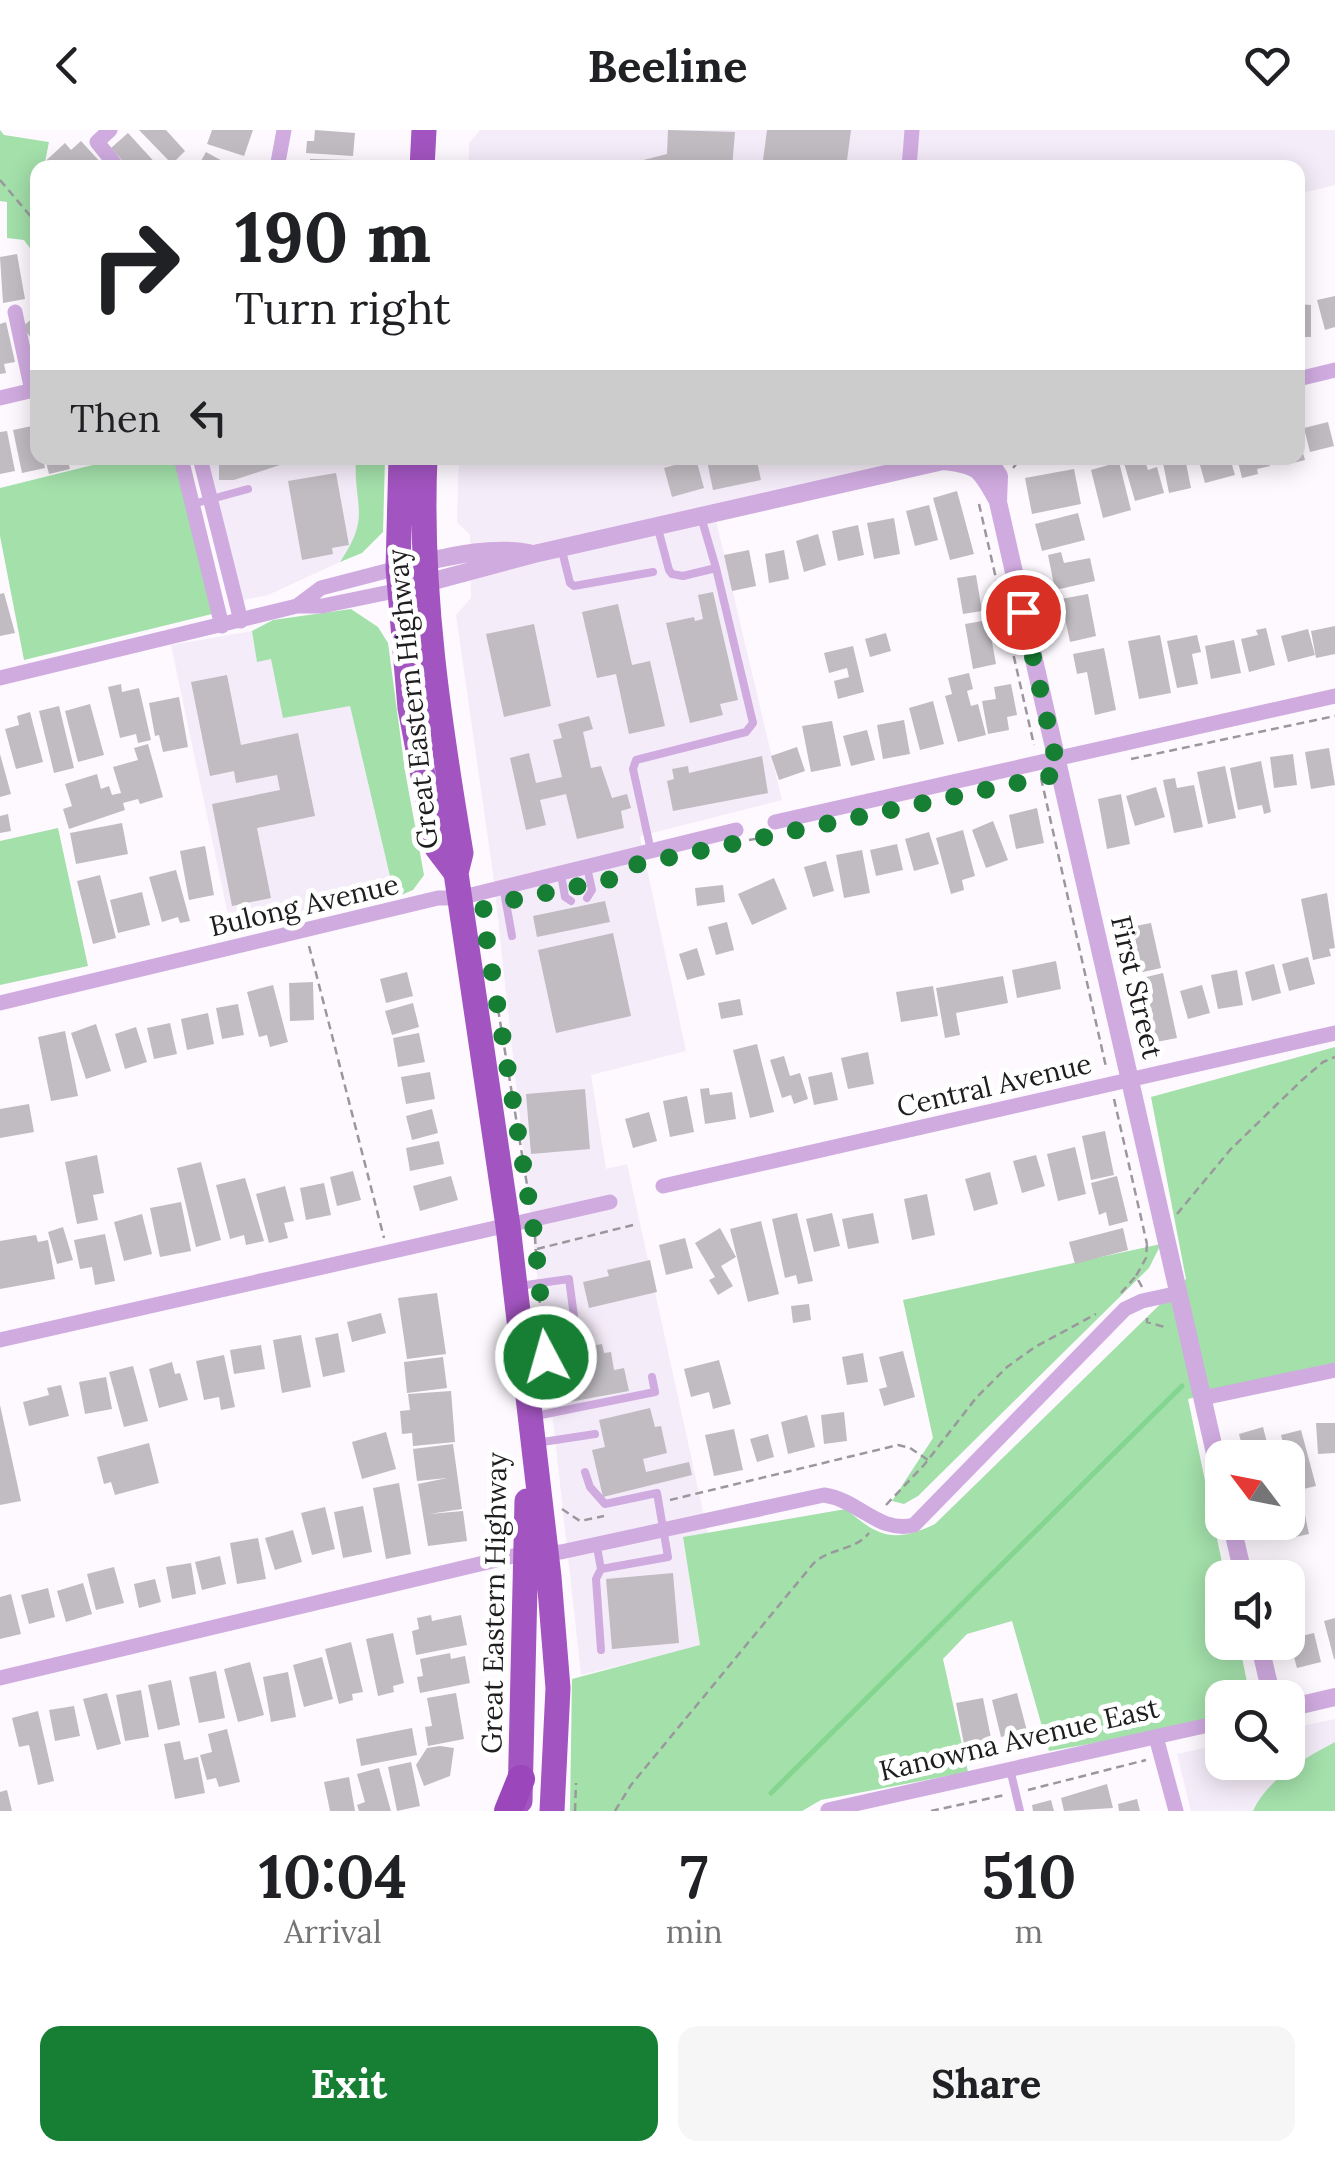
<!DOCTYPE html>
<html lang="en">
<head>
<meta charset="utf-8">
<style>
	body { margin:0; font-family:Lora,serif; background:#f6f6f6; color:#202124; height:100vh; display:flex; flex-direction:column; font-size:38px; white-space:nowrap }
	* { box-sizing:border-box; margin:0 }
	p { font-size:32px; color:#757577 }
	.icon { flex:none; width:55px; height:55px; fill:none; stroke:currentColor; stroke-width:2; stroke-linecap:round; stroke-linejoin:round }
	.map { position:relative; height:1681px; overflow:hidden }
	.details { display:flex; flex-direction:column; background:#fff; flex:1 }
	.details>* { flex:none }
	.top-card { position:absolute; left:30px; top:30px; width:1275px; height:305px; border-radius:20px; box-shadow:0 5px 25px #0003; background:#fff; color:#202124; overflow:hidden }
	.needle { width:65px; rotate:302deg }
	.tools { position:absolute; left:1205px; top:1310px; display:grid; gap:20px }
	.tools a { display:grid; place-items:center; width:100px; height:100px; border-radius:20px; background:#fff; box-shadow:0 5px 25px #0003; font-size:50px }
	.pin { position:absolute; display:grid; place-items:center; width:85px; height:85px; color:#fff; margin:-42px; border:5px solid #fff; border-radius:50%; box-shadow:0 2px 10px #0007 }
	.me { position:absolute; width:110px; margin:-55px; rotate:354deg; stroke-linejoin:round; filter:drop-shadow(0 0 8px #0008) }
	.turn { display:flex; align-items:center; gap:35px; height:210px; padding:0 40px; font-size:45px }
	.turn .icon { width:130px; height:130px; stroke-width:2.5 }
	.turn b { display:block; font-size:70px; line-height:85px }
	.then { display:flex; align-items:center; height:95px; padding:0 40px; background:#0003; gap:20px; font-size:38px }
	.eta { display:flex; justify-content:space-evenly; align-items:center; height:170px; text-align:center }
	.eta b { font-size:60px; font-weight:800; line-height:70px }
	.primary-button { display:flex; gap:20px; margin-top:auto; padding:20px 40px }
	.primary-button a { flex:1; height:115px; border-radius:20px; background:#167f34; color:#fff; font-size:40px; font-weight:800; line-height:115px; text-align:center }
	.primary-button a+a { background:#f6f6f6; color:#202124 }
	header { display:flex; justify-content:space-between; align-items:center; height:130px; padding:0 40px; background:#fff; font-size:45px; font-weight:800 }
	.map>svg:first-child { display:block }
</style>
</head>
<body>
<header><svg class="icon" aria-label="back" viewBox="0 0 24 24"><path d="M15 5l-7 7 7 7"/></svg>Beeline<svg class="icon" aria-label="heart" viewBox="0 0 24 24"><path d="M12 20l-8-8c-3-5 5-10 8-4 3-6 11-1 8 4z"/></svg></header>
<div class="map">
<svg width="1335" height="1681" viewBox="0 0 1335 1681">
	<rect width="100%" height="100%" fill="#fdf9ff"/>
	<path fill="#f5ecf9" d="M480 0H1335V55L1298 64V38H469V13Z
		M207 328H356L360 370 357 408 340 432 268 465 243 470Z
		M459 328H949L714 382 782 670 640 706 686 921 591 945 606 1039 627 1034 708 1404 683 1408 700 1516 581 1545 493 744 456 485 471 468 470 405 457 392Z
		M252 501 257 531 271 529 350 576 393 759 231 799 171 515Z
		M1335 1589V1681H1191L1177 1624 1222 1614V1632H1288V1599Z"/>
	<path fill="#a3e0aa" d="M0 0 4 5 49 12 44 37 38 38 37 128 24 110 7 108V72L0 71Z
		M121 328H175L212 484 24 530 0 406V358Z
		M356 328H385L383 402 362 423 340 432C372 385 353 376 356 328Z
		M351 479 378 497 388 513 405 641 424 745 413 760 399 766 393 759 350 576 283 588 271 529 257 532 252 501 273 490Z
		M58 698 88 836 0 855V711Z
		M1335 917V1234L1188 1269 1225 1447 1222 1448V1512L1239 1513 1250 1567 1222 1568V1591L1049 1621 1012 1491 967 1504 943 1529 968 1642 821 1670 802 1681H570L572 1549 700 1515 683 1407 846 1379C879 1408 895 1413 935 1394L1186 1149 1151 967Z
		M1161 1114 1149 1138 918 1366 904 1374 892 1371 933 1308 903 1170Z
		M1335 1612V1681H1253C1267 1649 1305 1628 1335 1612Z"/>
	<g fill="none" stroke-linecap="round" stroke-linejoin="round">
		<path stroke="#84d58f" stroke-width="5" d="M771 1663 1182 1256"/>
	</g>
	<path fill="#c0bcc2" d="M139 0H166L185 21 172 34Z
		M212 0H253L244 26 207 14Z
		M315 0 355 3 353 26 306 23 307 11H314Z
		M668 0 735 2 732 38H612L667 24Z
		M767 0H851L846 38H762Z
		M128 3 160 38H129L111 18Z
		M81 11 102 34 98 38H38L65 13 71 20Z
		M206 22 235 38H197Z
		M310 29 354 30V38H309Z
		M17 124 25 169 3 173 0 127Z
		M1335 166V197L1325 200 1317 170Z
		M1298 174 1311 175V207H1298Z
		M34 187 38 191V216L22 197Z
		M6 192 15 232 4 234 6 243 0 244V194Z
		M1328 292 1334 316 1310 322 1304 298Z
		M37 295 38 328H43L45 338 22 343 13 300Z
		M7 301 15 341 0 344V302Z
		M1298 306 1305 330 1285 335 1283 328H1298Z
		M45 328H67L70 339 49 344Z
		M219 328H301L234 350H219Z
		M723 328H741L742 334 753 331V328L768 329 757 331 761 350 713 360 707 331Z
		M1144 328 1148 340 1157 337 1164 363 1135 371 1124 333Z
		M1162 328H1185L1191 358 1169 363Z
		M1198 328H1230L1235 345 1205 353Z
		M1237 328H1268L1270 336 1257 339 1258 344 1242 348Z
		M696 329 704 358 672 367 664 338Z
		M1119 332 1131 380 1103 388 1091 340Z
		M1074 339 1081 374 1032 384 1025 348Z
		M336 343 349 415 332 418 333 424 302 430 288 351Z
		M957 361 974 424 950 430 933 368Z
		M929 375 938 410 915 416 906 381Z
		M1078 383 1085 410 1042 421 1035 394Z
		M894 388 900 424 874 429 867 393Z
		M858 395 864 425 838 431 832 401Z
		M818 404 826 435 804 442 796 411Z
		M749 420 756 456 732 461 724 425Z
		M784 420 789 449 769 453 765 424Z
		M1061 422 1064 433 1090 428 1095 451 1055 460 1048 425Z
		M976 445 982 481 963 484 957 448Z
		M713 462 738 570 720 574 723 585 690 593 666 493 694 487 695 491 703 489 698 465Z
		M4 463 15 503 0 506V464Z
		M1088 464 1096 506 1070 512 1061 469Z
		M618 474 632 535 650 531 665 596 629 604 616 544 597 548 582 482Z
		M988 490 996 534 973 539 965 494Z
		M534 494 551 576 504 587 486 504Z
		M1335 496V524L1316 528 1311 501Z
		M1266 498 1275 535 1249 542 1241 509 1258 505 1256 500Z
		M1308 499 1315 525 1288 532 1281 506Z
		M886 503 891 521 870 527 865 509Z
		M1160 505 1171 563 1139 569 1128 511Z
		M1197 505 1201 522 1192 524 1198 554 1177 558 1167 511Z
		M1234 510 1241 543 1211 549 1205 516Z
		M853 516 864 562 838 569 834 551 849 547 847 538 829 543 824 523Z
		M1104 518 1116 580 1095 585 1087 542 1077 544 1073 524Z
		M969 543 973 559 967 561 971 576 978 574 986 605 958 612 945 566 952 564 948 548Z
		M227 545 241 615 298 603 315 686 257 698 271 768 232 776 212 674 280 660 277 645 236 653 234 641 210 646 191 552Z
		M121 554 122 562 139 558 151 610 138 613 136 604 120 608 108 557Z
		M1011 554 1017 585 1007 587 1009 600 988 604 982 571 996 569 994 557Z
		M179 567 188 617 163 622 159 605 155 606 149 573Z
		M933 571 944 614 920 620 909 578Z
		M90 574 104 625 78 632 65 581Z
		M59 576 74 638 54 643 39 581Z
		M30 582 43 632 16 639 5 599 19 595 17 586Z
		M589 586 593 599 583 602 591 638 601 636 612 668 627 664 631 678 621 681 624 698 577 709 566 664 540 670 546 695 526 700 510 628 529 623 536 653 562 647 553 610 562 608 558 594Z
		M904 590 910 624 883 629 877 595Z
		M832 591 841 636 811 642 802 596Z
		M867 600 875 630 851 636 843 606Z
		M148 614 163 667 140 674 138 669 123 673 125 680 69 699 63 679 72 676 65 654 97 644 101 659 109 656 112 665 121 663 113 637 138 630 134 618Z
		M797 617 805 641 779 650 771 626Z
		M1329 618 1335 655 1311 659 1305 622Z
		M0 624 11 664 0 667Z
		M1293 624 1297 655 1274 658 1270 627Z
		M762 626 768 663 673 681 667 651 674 649 672 639 688 636 689 643Z
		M1261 631 1271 682 1264 684 1262 675 1238 680 1230 638Z
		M1225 636 1236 688 1208 694 1197 642Z
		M1175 648 1177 658 1194 655 1203 697 1174 703 1163 650Z
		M1156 657 1165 687 1135 696 1126 666Z
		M1121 664 1130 714 1107 719 1098 669Z
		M1037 678 1044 713 1016 719 1009 685Z
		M8 684 11 701 0 703V686Z
		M993 691 1008 730 986 738 972 700Z
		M122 693 128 724 76 734 70 703Z
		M963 700 975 746 962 750 964 760 951 764 936 708Z
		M929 702 939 734 914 741 905 709Z
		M897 714 903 740 876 746 870 720Z
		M205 716 214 765 189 770 180 721Z
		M862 720 870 763 844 768 836 725Z
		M826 731 834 761 813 767 804 737Z
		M176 740 190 791 180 793 178 787 162 792 149 747Z
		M100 745 116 808 93 814 77 751Z
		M774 748 787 779 752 795 738 764Z
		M723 755 725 772 697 776 695 758Z
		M142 762 150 795 118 803 110 770Z
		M1327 763 1335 818 1329 819 1331 826 1313 830 1301 769Z
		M605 771 610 792 537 807 533 786Z
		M727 792 734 820 716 825 708 797Z
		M1151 793 1161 838 1134 844 1125 798Z
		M613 803 631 886 556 903 538 820Z
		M697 818 705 845 687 850 679 824Z
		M1308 827 1315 854 1289 861 1282 834Z
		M1056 831 1061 859 1017 868 1012 840Z
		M1274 834 1281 863 1252 871 1245 842Z
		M1237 840 1243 875 1218 879 1211 845Z
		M407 842 413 866 386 873 380 849Z
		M1163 843 1177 908 1151 913 1138 849Z
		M1003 846 1008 873 956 883 960 905 945 908 936 858Z
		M313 852 314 890 290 891 289 853Z
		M273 855 288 912 270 917 267 905 259 907 247 862Z
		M1202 855 1210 883 1188 889 1180 861Z
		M933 856 938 886 901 892 896 862Z
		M740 869 743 885 721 889 718 873Z
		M413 873 419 897 392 905 385 881Z
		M238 874 244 905 222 909 216 878Z
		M208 883 214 914 187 920 181 889Z
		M170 893 177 924 154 929 147 898Z
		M96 894 111 941 86 949 71 903Z
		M136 897 147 932 125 939 115 904Z
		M65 901 78 966 51 971 38 907Z
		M419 903 425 932 398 937 393 908Z
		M757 914 774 982 750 988 733 920Z
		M868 922 874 954 848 959 841 928Z
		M784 926 790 946 800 943 808 969 794 974 791 965 782 968 770 930Z
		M430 942 435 969 406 974 401 947Z
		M832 942 838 970 814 975 808 947Z
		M709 958 710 965 732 962 736 989 705 994 700 959Z
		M585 959 590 1019 531 1024 526 964Z
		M687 966 694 1002 670 1007 663 971Z
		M29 974 34 1002 0 1008V979Z
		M432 979 438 1003 412 1010 406 986Z
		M649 982 657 1011 633 1018 625 989Z
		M1105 1001 1114 1045 1091 1050 1082 1006Z
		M439 1011 444 1034 410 1041 406 1018Z
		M1075 1017 1086 1064 1058 1071 1047 1024Z
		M97 1025 104 1063 93 1065 98 1090 77 1094 65 1032Z
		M1036 1025 1045 1056 1022 1063 1013 1031Z
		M201 1032 221 1110 196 1117 177 1038Z
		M353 1041 361 1070 337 1076 330 1047Z
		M990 1042 998 1074 974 1081 965 1049Z
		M451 1046 458 1070 420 1081 413 1056Z
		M1117 1046 1128 1091 1109 1096 1106 1082 1099 1085 1091 1053Z
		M245 1048 264 1111 246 1115 244 1105 230 1109 216 1055Z
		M324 1053 331 1085 306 1090 300 1058Z
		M285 1056 294 1091 284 1093 288 1108 269 1113 256 1064Z
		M927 1064 935 1105 912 1110 904 1069Z
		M181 1072 191 1121 160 1127 150 1078Z
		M797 1083 813 1151 798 1154 796 1145 785 1148 772 1089Z
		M832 1083 840 1116 814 1122 806 1089Z
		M873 1083 879 1113 848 1119 842 1089Z
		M142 1084 152 1124 124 1131 114 1092Z
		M761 1091 779 1164 748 1172 730 1099Z
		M63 1097 73 1130 57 1134 48 1102Z
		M720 1098 736 1127 721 1136 733 1156 718 1165 709 1150 715 1147 695 1113Z
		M1123 1098 1128 1120 1075 1134 1069 1112Z
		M105 1104 115 1151 95 1155 92 1137 80 1139 74 1110Z
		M36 1105 38 1112 48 1110 55 1149 0 1159V1111Z
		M685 1108 693 1138 666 1145 659 1115Z
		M650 1130 657 1162 589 1178 583 1152 609 1146 607 1140Z
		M437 1163 446 1224 407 1229 398 1168Z
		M809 1174 811 1190 793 1193 791 1176Z
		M381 1183 386 1203 352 1212 347 1192Z
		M338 1203 345 1242 323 1247 315 1208Z
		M301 1205 311 1257 282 1263 273 1210Z
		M602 1214 604 1223 611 1222 614 1240 624 1238 629 1261 564 1273 554 1223Z
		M261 1215 265 1239 234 1244 230 1220Z
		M903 1221 915 1267 884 1276 879 1259 887 1257 879 1227Z
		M863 1223 868 1252 847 1255 842 1227Z
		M224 1225 235 1277 221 1280 219 1267 204 1270 196 1231Z
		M443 1227 447 1258 407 1263 404 1232Z
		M719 1230 731 1274 713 1279 709 1262 691 1267 684 1239Z
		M172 1232 175 1244 180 1243 188 1270 159 1278 149 1239Z
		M133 1236 148 1291 124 1297 109 1242Z
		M106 1247 112 1279 85 1284 79 1252Z
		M61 1255 69 1286 29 1296 23 1272 49 1265 47 1258Z
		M451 1261 455 1312 413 1316 412 1303 402 1304 400 1281 410 1280 408 1264Z
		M0 1275 21 1371 0 1375Z
		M650 1278 655 1297 661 1296 667 1323 643 1329 646 1342 689 1332 692 1345 603 1367 592 1320 605 1317 599 1290Z
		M844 1282 847 1311 824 1314 821 1285Z
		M807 1285 815 1317 788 1324 781 1292Z
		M1316 1293H1335V1323L1318 1324Z
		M1263 1297 1271 1328H1245L1239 1304Z
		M734 1299 743 1340 714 1346 705 1305Z
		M1301 1300 1316 1356 1295 1361 1281 1305Z
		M386 1302 396 1339 362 1349 352 1312Z
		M768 1304 774 1327 757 1332 750 1309Z
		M149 1313 159 1353 115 1365 111 1352 104 1354 97 1327Z
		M453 1314 462 1379 429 1384 463 1381 467 1411 428 1416 418 1354 447 1348 417 1351 413 1319Z
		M399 1353 411 1424 386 1429 373 1358Z
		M363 1376 372 1422 343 1428 334 1382Z
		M1303 1376 1309 1404 1295 1407 1289 1380Z
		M325 1377 335 1419 312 1425 301 1383Z
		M293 1400 302 1432 275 1440 265 1408Z
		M258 1408 266 1449 237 1454 230 1413Z
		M220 1426 226 1454 202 1460 195 1432Z
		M191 1433 196 1464 172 1469 166 1437Z
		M114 1437 124 1473 96 1480 87 1444Z
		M673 1443 679 1513 612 1519 606 1449Z
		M155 1449 161 1472 139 1478 134 1454Z
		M83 1453 92 1484 66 1492 57 1461Z
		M48 1458 55 1487 29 1494 21 1465Z
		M11 1464 21 1504 0 1509V1467Z
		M431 1485 432 1491 461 1485 467 1515 416 1525 412 1501 419 1499 417 1488Z
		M1335 1488V1529H1334L1324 1491Z
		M393 1503 404 1553 393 1556 394 1562 378 1566 366 1509Z
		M1314 1503 1321 1532 1297 1538 1289 1509Z
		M351 1512 363 1562 352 1564 353 1570 339 1574 325 1519Z
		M450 1523 451 1529 465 1526 470 1553 420 1563 417 1547 423 1546 420 1529Z
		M322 1527 333 1569 304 1577 293 1535Z
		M250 1532 264 1585 238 1592 224 1539Z
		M216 1541 225 1588 199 1593 189 1547Z
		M288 1542 296 1587 271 1592 263 1547Z
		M171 1550 180 1595 158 1600 148 1555Z
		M141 1560 149 1607 125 1611 116 1565Z
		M107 1563 121 1614 97 1620 83 1569Z
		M456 1563 464 1609 428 1616 425 1597 432 1596 427 1568Z
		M1017 1563 1027 1601 1001 1607 992 1570Z
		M983 1568 991 1608 964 1614 956 1573Z
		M74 1576 80 1606 55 1611 49 1580Z
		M38 1581 54 1651 38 1655 29 1615 19 1617 12 1588Z
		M412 1598 417 1625 361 1636 356 1609Z
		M227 1599 240 1652 219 1657 216 1648 207 1650 200 1625 212 1622 208 1604Z
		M180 1611 184 1630 198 1627 205 1663 175 1669 164 1614Z
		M440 1616 454 1618 450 1646 424 1656 416 1635 427 1618Z
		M411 1632 420 1676 397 1681 388 1637Z
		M379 1638 391 1681H359L357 1675 365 1672 357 1644Z
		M349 1647 355 1681H330L324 1652Z
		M1107 1654 1113 1678 1064 1681 1061 1668Z
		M7 1660 12 1681H0V1662Z
		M1137 1669 1140 1681H1119L1118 1674Z
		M1051 1670 1054 1681H1033L1032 1675Z"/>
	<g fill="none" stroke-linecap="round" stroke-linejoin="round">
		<path stroke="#9b989d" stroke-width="2.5" stroke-dasharray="8 5" stroke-linecap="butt" d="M0 50 38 95
			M38 102V106
			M1013 338 1021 328
			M979 374 1034 615
			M1131 629 1335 586
			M1041 648 1106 937
			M749 710 766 707
			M601 751 617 746
			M309 816 384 1108
			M498 879 530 1073
			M1114 969 1147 1114
			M1177 1084 1230 1020 1301 951 1323 932 1335 927
			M535 1106 537 1143
			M537 1119 637 1094
			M1142 1157 1136 1146 1146 1128 1147 1114
			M1121 1163 1136 1146
			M539 1165 541 1187
			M1147 1188V1192L1168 1198
			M544 1210 546 1232
			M670 1370 898 1315 910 1318 928 1330
			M1212 1370 1216 1386
			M886 1375 924 1335 976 1268 1007 1237 1035 1217 1096 1184
			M562 1379 580 1391 604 1386
			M1028 1660 1146 1630
			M575 1681 576 1653
			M615 1681 631 1655 813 1434C828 1418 855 1421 869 1403
			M931 1681 1005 1665"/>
		<path stroke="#d0abe0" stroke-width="8" d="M193 374 248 359
			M657 395 669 440 672 444 683 446 716 438 701 387
			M561 417 570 453 574 456 653 442
			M651 721 633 639 636 630 746 602 753 593 716 438
			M561 744 565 767 571 771
			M503 756 512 806
			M587 768 592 760 587 737
			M519 1156 569 1149 575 1194 526 1201
			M536 1286 655 1262 652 1247
			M536 1313 595 1304
			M585 1342 590 1357 605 1374 657 1363 668 1427 601 1439
			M596 1412 601 1439 596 1449 601 1520
			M1010 1639 1020 1681"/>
		<path stroke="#d0abe0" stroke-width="15" d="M110 0 97 12 118 38
			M277 38 284 0
			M909 38 912 0
			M15 182 32 261
			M1298 249 1335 240
			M0 268 38 259
			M181 328 222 496
			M200 328 241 491
			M297 476 321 458 398 438
			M0 548 297 476H322L400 460
			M775 692 1335 566
			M0 873 438 768H459L736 700
			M663 1056 1335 903
			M0 1210 610 1072
			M1203 1268 1335 1240
			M546 1422H561L824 1365C859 1370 879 1404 914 1395L1125 1179 1142 1171 1179 1163
			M0 1548 526 1423
			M1156 1607 1176 1681
			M828 1680 1222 1592"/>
		<path stroke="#d0abe0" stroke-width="18" d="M987 328 999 346 998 372 1222 1354
			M398 438C441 429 485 415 529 423
			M400 460 534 424 943 331C981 335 980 340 998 371
			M1231 1392 1244 1448
			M1259 1512 1272 1568
			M1288 1578 1335 1567"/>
		<path stroke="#a254c0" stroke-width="25" d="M422 38 424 0
			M401 328 398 438 410 578 437 718 456 743
			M425 328C419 460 439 592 461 723L456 743 508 1096 549 1447 558 1558 552 1681
			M520 1671 527 1371"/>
		<path stroke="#9b46ba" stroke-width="28" d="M508 1681 521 1649"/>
	</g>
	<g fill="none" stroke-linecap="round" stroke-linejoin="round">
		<path stroke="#167f34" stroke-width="18" stroke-dasharray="0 32.4" d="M546 1227 535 1108 482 780 489 775 612 749 634 735 1059 644 1023 482"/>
	</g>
	<g text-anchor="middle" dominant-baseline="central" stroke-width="10" stroke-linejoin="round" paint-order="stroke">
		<g font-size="28" fill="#1e1d1f" stroke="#fff">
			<text transform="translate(412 569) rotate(-96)">Great Eastern Highway</text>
			<text transform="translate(304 775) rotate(-13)">Bulong Avenue</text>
			<text transform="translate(1137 857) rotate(77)">First Street</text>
			<text transform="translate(994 955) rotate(-13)">Central Avenue</text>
			<text transform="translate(494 1473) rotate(-89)">Great Eastern Highway</text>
			<text transform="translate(1019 1609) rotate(-13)">Kanowna Avenue East</text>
		</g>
	</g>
</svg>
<div class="tools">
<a><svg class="needle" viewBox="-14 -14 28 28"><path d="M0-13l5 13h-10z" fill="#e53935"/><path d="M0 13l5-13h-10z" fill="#757577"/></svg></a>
<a><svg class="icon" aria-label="sound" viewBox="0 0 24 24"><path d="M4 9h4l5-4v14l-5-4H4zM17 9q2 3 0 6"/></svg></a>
<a><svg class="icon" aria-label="search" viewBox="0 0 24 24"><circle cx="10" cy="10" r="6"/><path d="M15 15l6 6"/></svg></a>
</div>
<div class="pin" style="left:1023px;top:482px;background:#d93025"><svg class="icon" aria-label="arrive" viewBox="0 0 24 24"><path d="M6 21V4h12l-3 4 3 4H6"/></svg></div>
<svg class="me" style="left:546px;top:1227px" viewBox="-20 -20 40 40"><circle r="17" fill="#167f34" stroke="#fff" stroke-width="3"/><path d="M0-11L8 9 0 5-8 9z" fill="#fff"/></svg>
<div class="top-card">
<div class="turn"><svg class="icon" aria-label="right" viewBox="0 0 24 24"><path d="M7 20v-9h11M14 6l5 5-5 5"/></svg><div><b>190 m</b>Turn right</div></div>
<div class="then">Then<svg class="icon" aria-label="left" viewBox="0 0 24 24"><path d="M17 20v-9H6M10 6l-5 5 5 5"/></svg></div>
</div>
</div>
<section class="details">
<div class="eta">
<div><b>10:04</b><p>Arrival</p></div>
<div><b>7</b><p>min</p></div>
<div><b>510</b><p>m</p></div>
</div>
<div class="primary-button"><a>Exit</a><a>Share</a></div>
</section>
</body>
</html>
